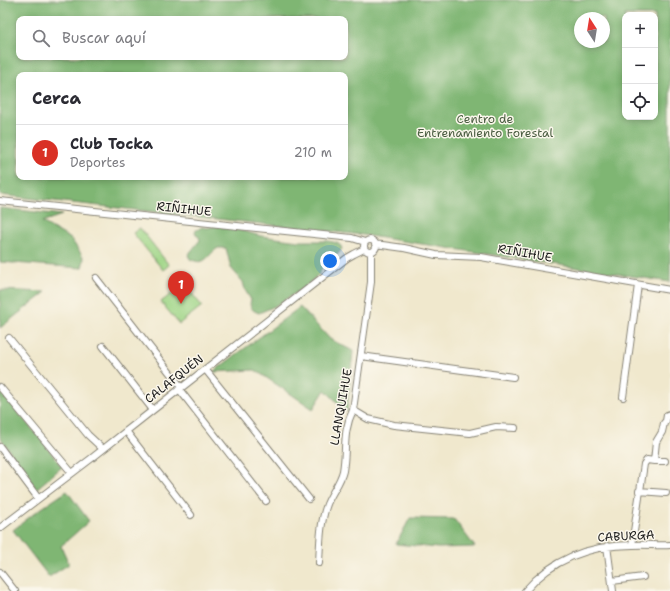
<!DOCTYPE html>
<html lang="es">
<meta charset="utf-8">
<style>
:root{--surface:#fff;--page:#f2f2f3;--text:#2b2b33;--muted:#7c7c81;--line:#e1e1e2;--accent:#d93025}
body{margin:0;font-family:"Shantell Sans",sans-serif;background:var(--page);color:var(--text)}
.controls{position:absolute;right:12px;top:12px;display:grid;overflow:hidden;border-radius:8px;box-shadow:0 2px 6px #0003}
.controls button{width:36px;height:36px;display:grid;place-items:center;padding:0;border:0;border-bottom:1px solid var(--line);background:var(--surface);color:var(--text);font:20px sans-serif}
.compass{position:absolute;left:574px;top:12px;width:36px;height:36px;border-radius:50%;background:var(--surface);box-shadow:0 2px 6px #0003;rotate:348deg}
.you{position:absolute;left:330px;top:261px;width:14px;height:14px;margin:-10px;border:3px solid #fff;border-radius:50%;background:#1a73e8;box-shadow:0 0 0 6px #1a73e833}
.badge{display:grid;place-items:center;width:26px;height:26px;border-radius:50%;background:var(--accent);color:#fff;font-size:13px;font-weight:700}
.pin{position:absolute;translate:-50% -33px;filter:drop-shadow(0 1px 2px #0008)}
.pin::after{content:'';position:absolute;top:21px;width:14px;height:12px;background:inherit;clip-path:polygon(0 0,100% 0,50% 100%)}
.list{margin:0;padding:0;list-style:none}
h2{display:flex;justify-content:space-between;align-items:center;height:52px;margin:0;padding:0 16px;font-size:17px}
h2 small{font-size:13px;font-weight:400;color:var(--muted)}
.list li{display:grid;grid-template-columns:26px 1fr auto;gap:12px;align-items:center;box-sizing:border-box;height:56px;padding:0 16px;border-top:1px solid var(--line)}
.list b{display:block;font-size:15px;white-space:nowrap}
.list p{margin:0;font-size:13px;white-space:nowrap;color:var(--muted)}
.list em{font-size:13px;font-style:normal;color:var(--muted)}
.icon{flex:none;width:22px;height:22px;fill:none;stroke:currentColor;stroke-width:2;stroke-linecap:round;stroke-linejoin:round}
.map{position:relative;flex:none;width:670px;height:591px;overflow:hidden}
.search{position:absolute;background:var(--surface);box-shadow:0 2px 6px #0003;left:16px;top:16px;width:332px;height:44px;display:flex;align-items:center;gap:10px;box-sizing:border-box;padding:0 14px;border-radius:8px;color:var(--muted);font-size:15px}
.panel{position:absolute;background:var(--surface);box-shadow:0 2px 6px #0003;left:16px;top:72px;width:332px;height:108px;border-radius:8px}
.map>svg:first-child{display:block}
.green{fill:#9fd586;stroke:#5e7851}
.forest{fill:#7fb673;stroke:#4e6948;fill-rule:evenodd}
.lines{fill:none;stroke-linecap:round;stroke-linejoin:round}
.minor-casing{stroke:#868274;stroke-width:8}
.minor{stroke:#fff;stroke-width:6}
.labels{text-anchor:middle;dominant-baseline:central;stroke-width:3;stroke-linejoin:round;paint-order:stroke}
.park-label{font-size:12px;fill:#4a5d41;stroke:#fbf7ec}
.street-label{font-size:12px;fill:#1c1c1c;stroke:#fbf7ec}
</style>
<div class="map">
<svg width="670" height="591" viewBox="0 0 670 591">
<rect width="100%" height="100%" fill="#fbf7ec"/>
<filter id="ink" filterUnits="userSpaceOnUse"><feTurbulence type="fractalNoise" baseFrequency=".025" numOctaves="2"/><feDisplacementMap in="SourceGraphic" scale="8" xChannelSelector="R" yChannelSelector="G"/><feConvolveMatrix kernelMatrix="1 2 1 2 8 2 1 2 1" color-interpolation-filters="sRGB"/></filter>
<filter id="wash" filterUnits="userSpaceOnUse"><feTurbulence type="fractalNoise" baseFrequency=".012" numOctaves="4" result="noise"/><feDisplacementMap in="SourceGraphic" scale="16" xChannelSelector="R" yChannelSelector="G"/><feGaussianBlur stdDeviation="0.9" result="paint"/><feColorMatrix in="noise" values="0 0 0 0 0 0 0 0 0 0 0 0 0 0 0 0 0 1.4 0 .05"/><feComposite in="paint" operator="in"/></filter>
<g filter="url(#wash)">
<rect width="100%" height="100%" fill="#f0e8cd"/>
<path class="green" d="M 140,228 L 169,265 L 163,270 L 133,233 Z
M 184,284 L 202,306 L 179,324 L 161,302 Z"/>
<path class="forest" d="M 0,0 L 670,0 L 670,282 L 363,235 L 0,195 ZM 625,15 L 655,15 L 655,117 L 625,117 ZM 580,18 L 604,18 L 604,42 L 580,42 ZM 19,19 L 345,19 L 345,57 L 19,57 ZM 19,75 L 345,75 L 345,177 L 19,177 Z
M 0,208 L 62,215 L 42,222 L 71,239 L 84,258 L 82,268 L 0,262 Z
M 215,226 L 235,229 L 261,236 L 299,241 L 329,241 L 337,243 L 341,246 L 342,249 L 337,255 L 326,261 L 319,274 L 305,287 L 275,306 L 259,313 C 253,311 248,307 251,300 L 245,290 L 243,282 L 231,268 L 226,248 L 218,248 C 207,255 206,267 190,259 L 188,255 L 200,240 L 199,237 L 196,235 L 195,231 L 202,227 L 207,228 Z
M 0,290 L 46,292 L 0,328 Z
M 300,307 L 330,339 L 353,351 L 347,412 L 325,390 L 313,409 L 255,370 L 213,372 Z
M 0,391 L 44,443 L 62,467 L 36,489 L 0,437 Z
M 67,491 L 89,521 L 61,546 L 69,564 L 49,577 L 13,530 L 36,512 Z
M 410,518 L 454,519 L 475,547 L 438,548 L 396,544 Z"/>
</g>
<g filter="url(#ink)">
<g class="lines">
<g class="minor-casing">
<path id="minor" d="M 0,201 L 352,238 L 365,242
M364 246a6 6 0 1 1 12 0a6 6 0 1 1-12 0Z
M 375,244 L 404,248 L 436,255 L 481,257 L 670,290
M 96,278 L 181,387
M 9,338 L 88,435 L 103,449
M 103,346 L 153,410
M 361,356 L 513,377
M 205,369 L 309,499
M 0,387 L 72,473
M 179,389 L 266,501
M 623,397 L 638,285
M 353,410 L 368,419 L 394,425 L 470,433 L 496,427 L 515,428
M 126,431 L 191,515
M 0,447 L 38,498
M 654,461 L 665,461
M 639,491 L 666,493
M 0,528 L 92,458 L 153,410 L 347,258 L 354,254 L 364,249
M 632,545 L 644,464 L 647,460 L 654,461 L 656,442 L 662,432 L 664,423 L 666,421 L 667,415 L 670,414
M 607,546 L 613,591
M 319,563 C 320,544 320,525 326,507 C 330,494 340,484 343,471 C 347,448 342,433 353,410 L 371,282 L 371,252
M 0,572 L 15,591
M 612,581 L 643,577
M 525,591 C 553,558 591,545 633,545 C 645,544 658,546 670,545"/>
</g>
<use href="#minor" class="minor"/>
</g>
</g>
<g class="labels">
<g class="park-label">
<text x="485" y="119">Centro de<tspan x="485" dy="14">Entrenamiento Forestal</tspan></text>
</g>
<g class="street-label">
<text transform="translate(184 209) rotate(6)">RIÑIHUE</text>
<text transform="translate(525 253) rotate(10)">RIÑIHUE</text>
<text transform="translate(174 379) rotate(-38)">CALAFQUÉN</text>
<text transform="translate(341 407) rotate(-80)">LLANQUIHUE</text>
<text transform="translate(626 536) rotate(-3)">CABURGA</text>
</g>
</g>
</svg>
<div class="controls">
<button>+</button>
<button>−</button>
<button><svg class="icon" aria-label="locate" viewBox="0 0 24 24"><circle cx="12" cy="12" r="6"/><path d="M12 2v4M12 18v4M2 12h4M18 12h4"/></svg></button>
</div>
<svg class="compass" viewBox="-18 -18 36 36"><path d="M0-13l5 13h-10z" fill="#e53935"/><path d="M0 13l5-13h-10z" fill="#7c7c81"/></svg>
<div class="you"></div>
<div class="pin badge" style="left:181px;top:304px">1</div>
<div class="search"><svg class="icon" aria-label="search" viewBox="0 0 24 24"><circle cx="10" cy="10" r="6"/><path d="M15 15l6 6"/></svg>Buscar aquí</div>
<section class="panel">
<h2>Cerca<small></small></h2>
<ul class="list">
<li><span class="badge">1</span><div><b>Club Tocka</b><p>Deportes</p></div><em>210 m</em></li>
</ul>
</section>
</div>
